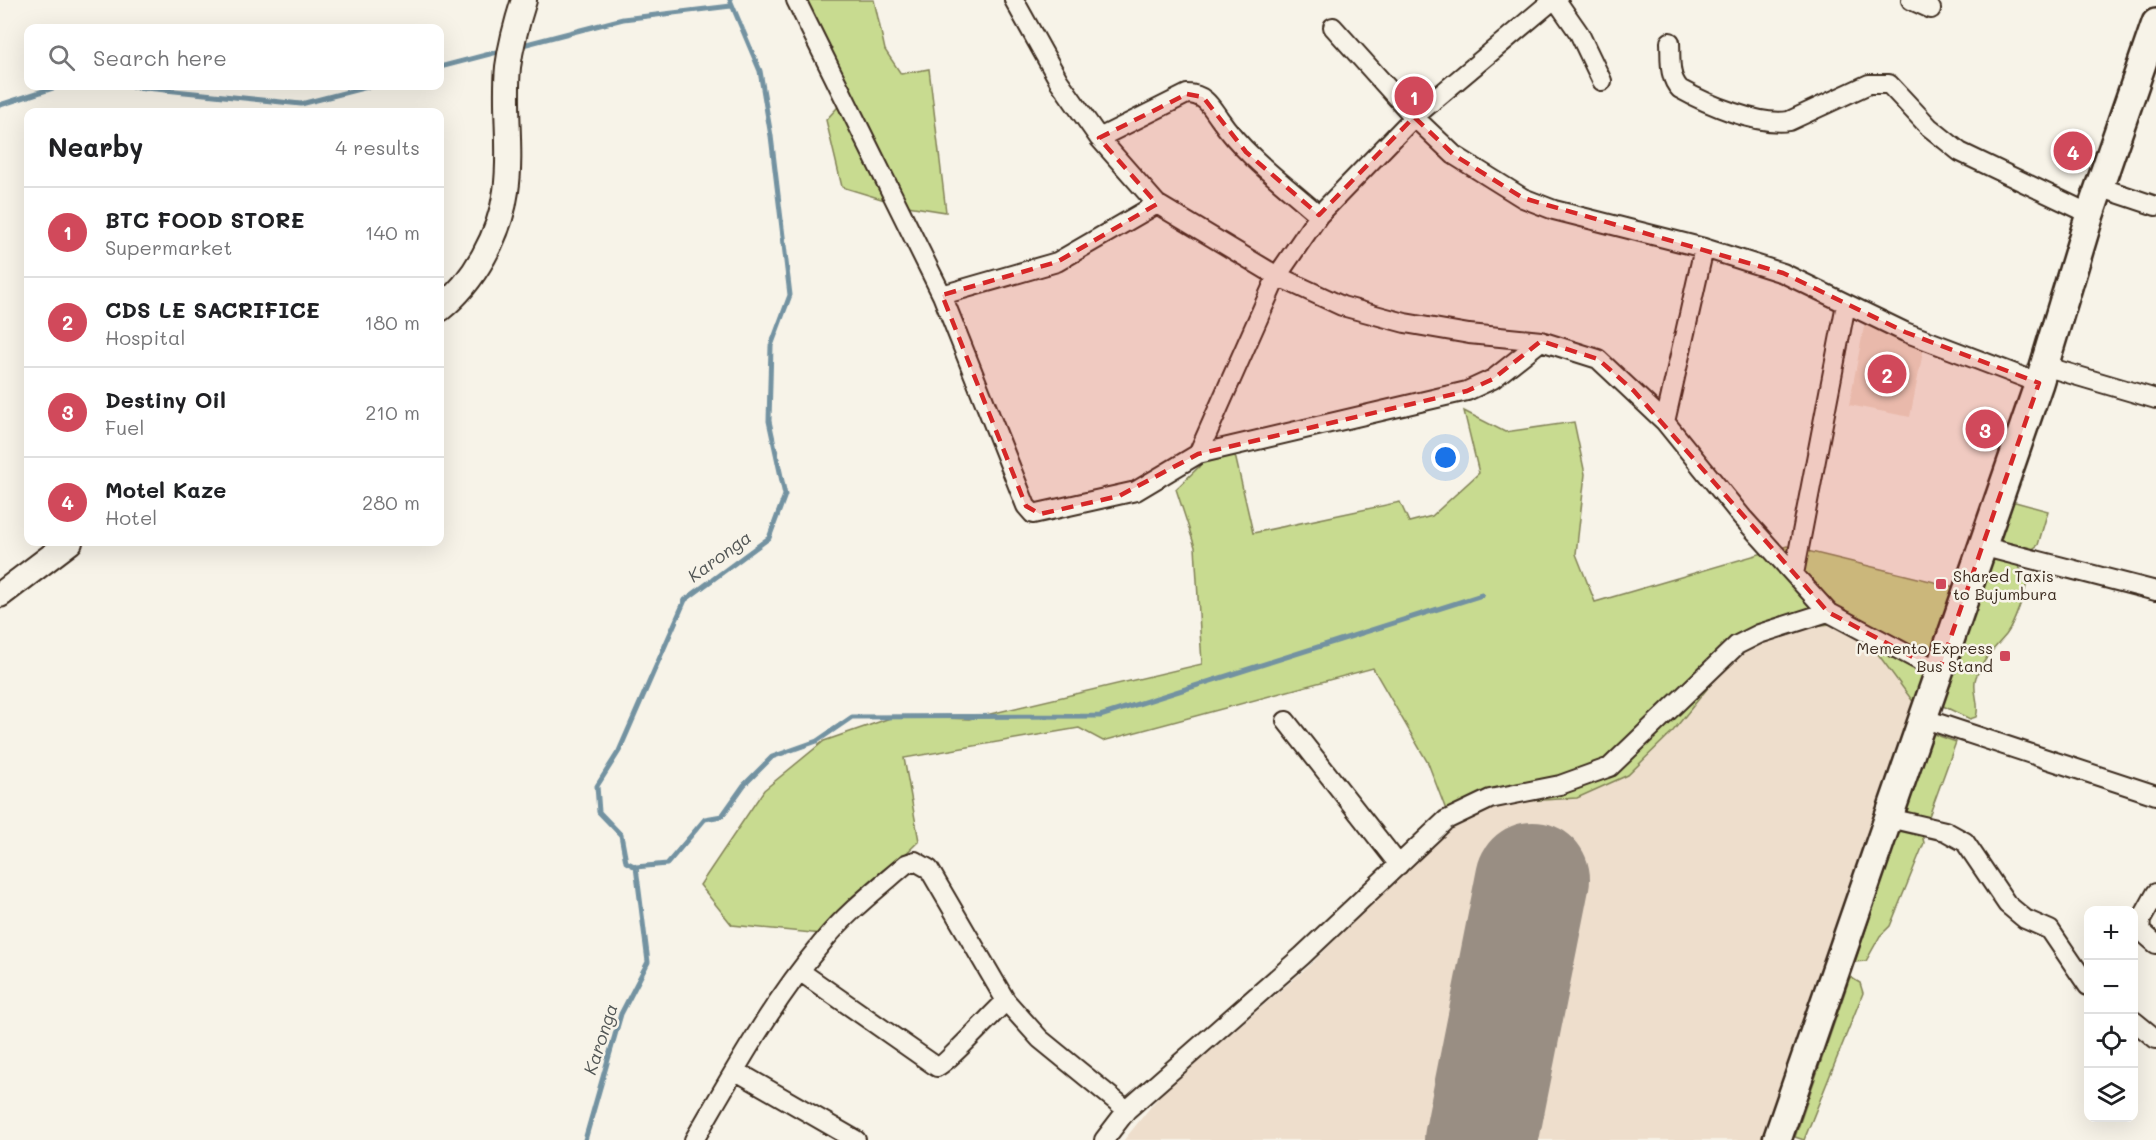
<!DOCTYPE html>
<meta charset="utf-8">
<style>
:root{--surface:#fff;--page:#f6f6f6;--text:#202124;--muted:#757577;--line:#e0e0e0;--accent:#d1495b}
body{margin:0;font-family:Mali,sans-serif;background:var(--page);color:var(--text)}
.controls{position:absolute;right:18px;bottom:18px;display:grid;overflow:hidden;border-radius:12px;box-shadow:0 6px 24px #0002}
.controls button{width:54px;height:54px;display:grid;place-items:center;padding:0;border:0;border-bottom:2px solid var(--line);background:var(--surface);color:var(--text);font:30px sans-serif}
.you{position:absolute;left:1446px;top:458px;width:21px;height:21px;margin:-15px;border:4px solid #fff;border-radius:50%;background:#1a73e8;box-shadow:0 0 0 9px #1a73e833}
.badge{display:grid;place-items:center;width:39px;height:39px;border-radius:50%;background:var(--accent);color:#fff;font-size:20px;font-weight:700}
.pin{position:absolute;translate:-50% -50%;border:3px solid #fff;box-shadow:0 2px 6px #0006}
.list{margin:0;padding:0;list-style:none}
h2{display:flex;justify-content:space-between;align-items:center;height:78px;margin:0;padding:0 24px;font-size:26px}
h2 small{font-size:20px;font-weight:400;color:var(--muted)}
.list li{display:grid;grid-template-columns:39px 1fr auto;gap:18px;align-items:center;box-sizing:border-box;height:90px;padding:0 24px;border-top:2px solid var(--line)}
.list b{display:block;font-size:22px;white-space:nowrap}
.list p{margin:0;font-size:20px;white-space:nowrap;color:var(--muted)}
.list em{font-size:20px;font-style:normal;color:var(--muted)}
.icon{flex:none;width:33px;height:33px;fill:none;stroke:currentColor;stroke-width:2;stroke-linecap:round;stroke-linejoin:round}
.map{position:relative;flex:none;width:2156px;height:1140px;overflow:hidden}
.search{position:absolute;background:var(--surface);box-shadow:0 6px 24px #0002;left:24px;top:24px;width:420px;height:66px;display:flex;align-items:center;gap:15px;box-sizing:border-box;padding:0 21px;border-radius:12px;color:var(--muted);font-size:22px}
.panel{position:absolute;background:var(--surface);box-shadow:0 6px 24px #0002;left:24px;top:108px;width:420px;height:438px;border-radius:12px}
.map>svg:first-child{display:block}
.built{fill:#eedecc}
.green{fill:#c8db90;stroke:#828257;stroke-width:1.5}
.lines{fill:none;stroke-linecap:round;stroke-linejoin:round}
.stream{stroke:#7392a1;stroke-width:5}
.runway{stroke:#998e83;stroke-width:114}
.street-casing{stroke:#3b2a1e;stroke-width:22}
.secondary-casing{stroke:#3b2a1e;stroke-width:28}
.primary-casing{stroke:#3b2a1e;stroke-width:32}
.street{stroke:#f7f3e8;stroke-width:18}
.secondary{stroke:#f7f3e8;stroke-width:24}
.primary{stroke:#f7f3e8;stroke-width:27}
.marked{fill:#d62828;fill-opacity:0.2;stroke:#d62828;stroke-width:4.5;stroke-dasharray:12 8;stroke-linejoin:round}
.poi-dot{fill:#d1495b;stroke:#f7f3e8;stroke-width:2}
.labels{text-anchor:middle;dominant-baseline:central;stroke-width:5;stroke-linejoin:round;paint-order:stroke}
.poi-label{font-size:16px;fill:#3b2a1e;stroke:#f7f3e8;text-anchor:start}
.water-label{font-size:18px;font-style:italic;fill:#525655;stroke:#f7f3e8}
</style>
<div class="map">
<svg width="2156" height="1140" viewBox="0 0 2156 1140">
<rect width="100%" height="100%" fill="#f7f3e8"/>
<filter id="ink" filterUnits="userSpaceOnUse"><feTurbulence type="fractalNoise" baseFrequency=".0167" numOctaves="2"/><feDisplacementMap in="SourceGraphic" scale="12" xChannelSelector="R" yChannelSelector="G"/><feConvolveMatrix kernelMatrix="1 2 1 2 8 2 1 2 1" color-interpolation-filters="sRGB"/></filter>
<g filter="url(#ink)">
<path class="built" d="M 1866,316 L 1925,342 L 1910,417 L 1849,405 Z
M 1841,623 L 1855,637 L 1877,652 L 1917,707 L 1762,1140 L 1124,1140 L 1161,1094 L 1309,966 L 1447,828 L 1474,811 L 1628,775 L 1673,731 L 1740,648 L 1783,629 Z"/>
<path class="green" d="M 792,0 L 874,0 L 885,50 L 901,74 L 929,69 L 946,212 L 901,205 L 842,187 L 826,120 L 848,96 Z
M 1464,411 L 1505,432 L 1574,422 L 1585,474 L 1576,554 L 1595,602 L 1787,546 L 1959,588 L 1917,707 L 1858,627 L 1841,623 L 1783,629 L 1740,648 L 1673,731 L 1628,775 L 1577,798 L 1509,802 L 1446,810 L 1428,763 L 1373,668 L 1103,741 L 1079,728 L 904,758 L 919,841 L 822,934 L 732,925 L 700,885 L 764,790 L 824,741 L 896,716 L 969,719 L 1202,664 L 1195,547 L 1176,489 L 1204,462 L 1235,455 L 1253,533 L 1400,502 L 1409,522 L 1432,516 L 1479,473 Z
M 2008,500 L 2048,511 L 2038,545 L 2031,550 C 2019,552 2002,546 1997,535 Z
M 1990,555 L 2018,566 L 2028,579 C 2025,592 2014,625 2006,635 C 1994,649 1983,659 1976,677 C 1971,690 1981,704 1976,717 L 1970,719 L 1941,705 Z
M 1931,733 L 1956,742 L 1928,819 L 1905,813 Z
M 1900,827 L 1922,834 L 1924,843 L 1890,926 L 1880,936 L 1866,961 L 1855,962 Z
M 1850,977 L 1860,983 L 1863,993 L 1804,1140 L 1795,1137 Z"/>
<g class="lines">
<path class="stream" d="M 519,46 L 623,19 L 731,6
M 440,67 L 505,50
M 126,86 L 301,104 L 371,86
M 0,105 L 59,86
M 636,867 L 667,864 L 705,819 L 722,816 L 744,785 L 772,757 L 817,741 L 852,717 L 1100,716 L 1482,595
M 585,1140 L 621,1014 L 648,962 L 636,867 L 626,862 L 621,835 L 599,812 L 597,786 L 619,751 L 685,600 L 769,538 L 785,495 L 769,421 L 771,346 L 790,295 L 771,136 L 760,71 L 730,0"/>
<path class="runway" d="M 1481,1140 L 1533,879"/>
<g class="street-casing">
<path id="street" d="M 796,0 L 942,295 L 1026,506 L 1033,514 L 1136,491 L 1198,454 L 1467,391 L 1493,379 L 1541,341
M 1014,0 L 1059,81 L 1099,138 L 1157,204 L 1277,276 L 1342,306 L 1405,323 L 1469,334 L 1541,341 L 1598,359 L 1665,422 L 1742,517 L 1828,612
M 1556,0 L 1579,33 L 1602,81
M 1911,0 L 1931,9
M 1333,27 L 1414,117 L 1454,155 L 1523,198 L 1554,210 L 1704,248 L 1783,273 L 1905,332 L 2039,383
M 1670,42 C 1671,58 1668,77 1680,89 C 1707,104 1758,126 1789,121 L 1869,84 L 1889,84 L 1929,127 L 1960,152 L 2090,214
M 1099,138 L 1187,94 C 1204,94 1210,105 1219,118 C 1245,156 1284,184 1319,215
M 2099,187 L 2156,206
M 942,295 L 1057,262 L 1157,204
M 2044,366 L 2156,399
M 1665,422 L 1704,248
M 1198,454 L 1277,276 L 1319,215 L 1414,117 L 1553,0
M 1981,546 L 2156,591
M 1794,574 L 1846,304
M 1922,718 L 2156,795
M 1286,721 L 1399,865
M 1889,818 L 1945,831 L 1965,842 L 2007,904 L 2025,919 L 2050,930 L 2088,986
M 2156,893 L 2141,920 L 2140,930 L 2156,944
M 801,972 L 937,1067 C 944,1066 995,1011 1006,1001
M 2134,1021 L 2156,1039
M 736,1071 L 856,1140
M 694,1140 C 733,1073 772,1002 822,943 C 846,913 877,889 906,864 L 915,861 L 929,869 L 1006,1001 L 1040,1039 L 1127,1110
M 1104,1140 L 1127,1110 L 1302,956 L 1446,820 L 1490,799 L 1560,785 L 1610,767 L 1737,645 L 1759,634 L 1828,612 L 1939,671"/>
</g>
<g class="secondary-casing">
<path id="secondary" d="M 440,309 C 474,282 500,235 506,191 C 512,151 504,108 508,67 C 511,44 517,22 524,0
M 0,595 L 70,542"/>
</g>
<g class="primary-casing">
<path id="primary" d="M 1777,1140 L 2039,383 L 2090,214 L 2156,23"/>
</g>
<use href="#street" class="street"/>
<use href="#secondary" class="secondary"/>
<use href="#primary" class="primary"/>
</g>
</g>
<path class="marked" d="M 1187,94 L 1203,97 L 1246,152 L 1319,215 L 1414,117 L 1454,155 L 1523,198 L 1783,273 L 1905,332 L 2039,383 L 1939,671 L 1828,612 L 1634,391 L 1598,359 L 1541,341 L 1493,379 L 1467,391 L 1198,454 L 1119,496 L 1040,514 L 1026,506 L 942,295 L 1057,262 L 1157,204 L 1099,138 Z"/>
<g class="poi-dot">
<rect x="1935" y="578" width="12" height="12" rx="3"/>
<rect x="1999" y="650" width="12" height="12" rx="3"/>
</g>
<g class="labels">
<g class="poi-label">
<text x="1953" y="575">Shared Taxis<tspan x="1953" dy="18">to Bujumbura</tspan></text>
<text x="1993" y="647" text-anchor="end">Memento Express<tspan x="1993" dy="18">Bus Stand</tspan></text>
</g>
<g class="water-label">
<text transform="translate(719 556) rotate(-36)">Karonga</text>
<text transform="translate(600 1039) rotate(-72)">Karonga</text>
</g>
</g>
</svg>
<div class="controls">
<button>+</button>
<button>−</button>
<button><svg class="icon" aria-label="locate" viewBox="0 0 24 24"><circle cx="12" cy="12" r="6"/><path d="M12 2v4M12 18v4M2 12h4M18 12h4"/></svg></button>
<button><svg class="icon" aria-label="layers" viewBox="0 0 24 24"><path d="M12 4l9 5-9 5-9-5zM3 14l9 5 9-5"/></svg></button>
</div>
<div class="you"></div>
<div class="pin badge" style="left:1414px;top:96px">1</div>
<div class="pin badge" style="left:1887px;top:374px">2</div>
<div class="pin badge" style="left:1985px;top:429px">3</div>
<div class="pin badge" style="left:2073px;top:151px">4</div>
<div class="search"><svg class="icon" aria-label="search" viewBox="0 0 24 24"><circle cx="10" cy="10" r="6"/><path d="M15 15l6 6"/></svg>Search here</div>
<section class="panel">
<h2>Nearby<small>4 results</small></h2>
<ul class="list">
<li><span class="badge">1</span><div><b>BTC FOOD STORE</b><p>Supermarket</p></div><em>140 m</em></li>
<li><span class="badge">2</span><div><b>CDS LE SACRIFICE</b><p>Hospital</p></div><em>180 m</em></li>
<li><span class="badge">3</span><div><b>Destiny Oil</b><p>Fuel</p></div><em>210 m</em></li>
<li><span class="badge">4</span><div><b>Motel Kaze</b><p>Hotel</p></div><em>280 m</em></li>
</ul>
</section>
</div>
